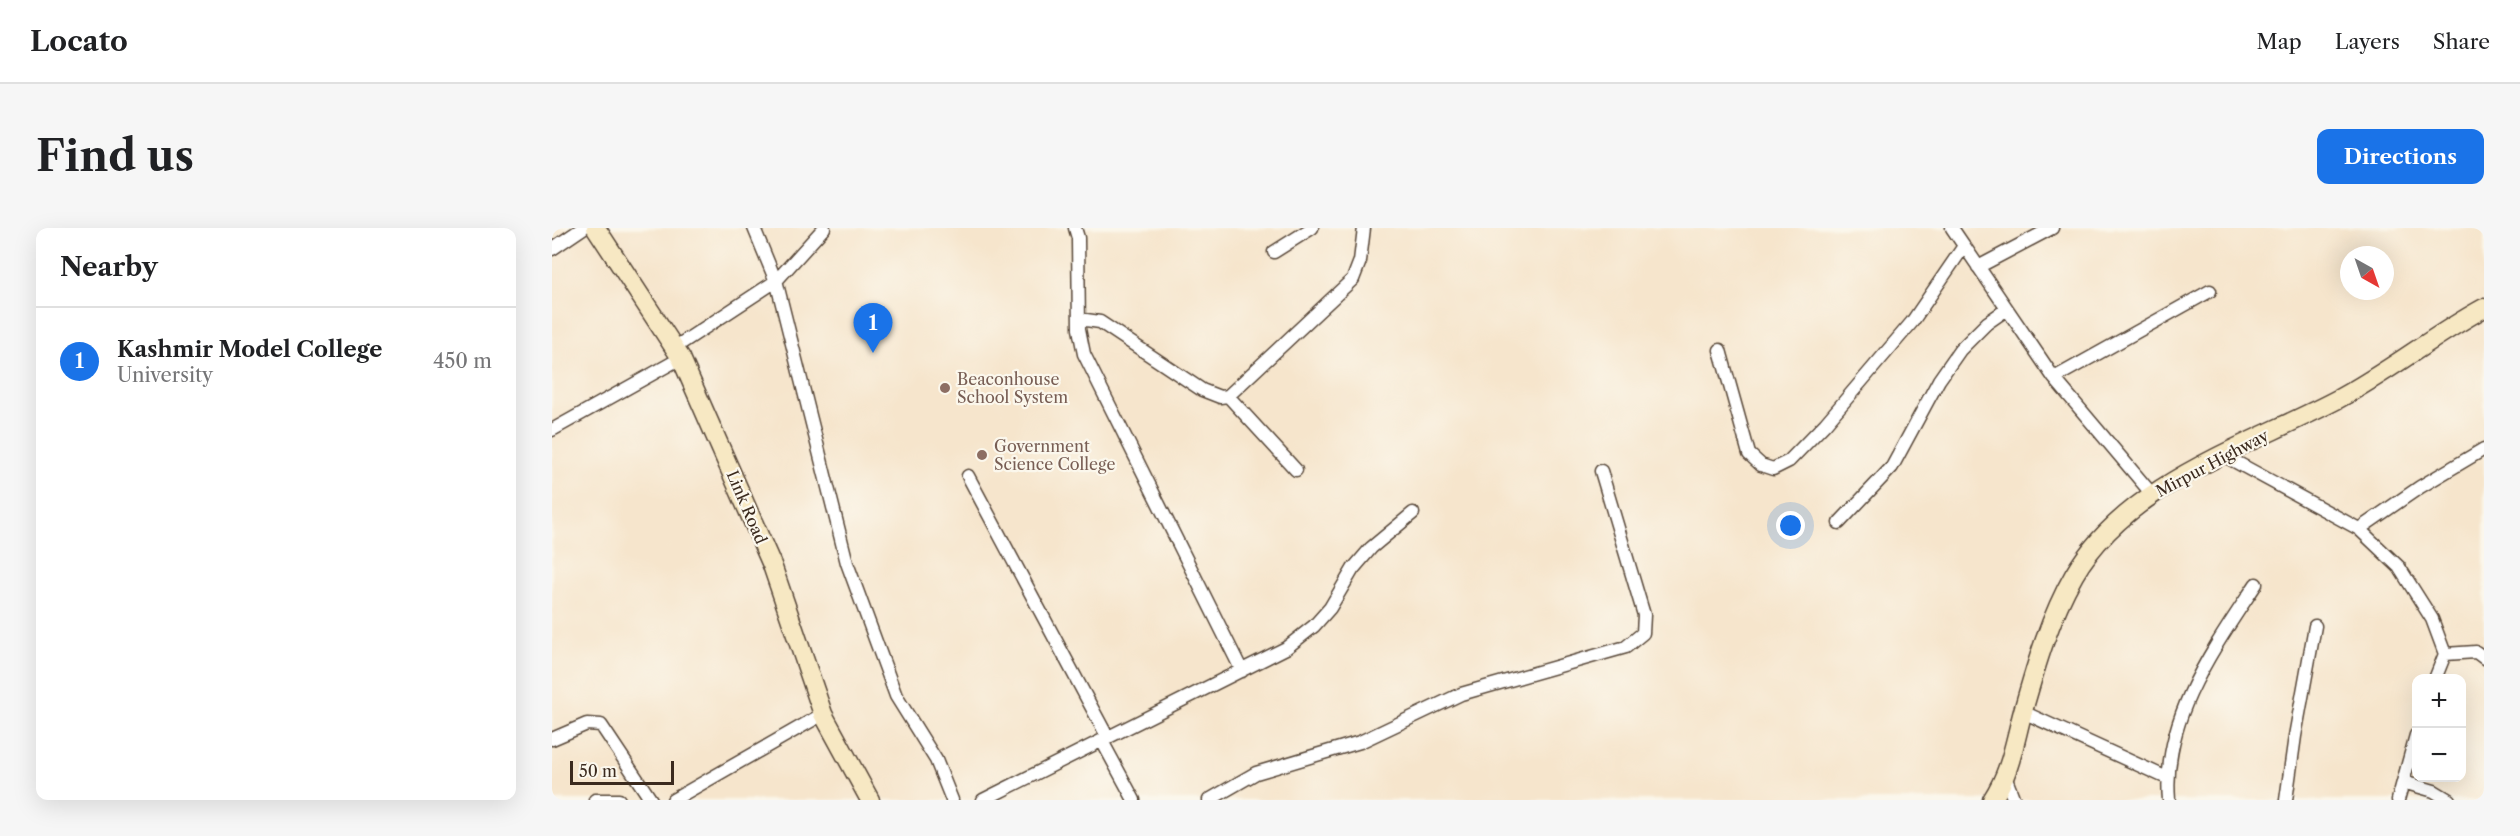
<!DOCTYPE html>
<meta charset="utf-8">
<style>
:root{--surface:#fff;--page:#f6f6f6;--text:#202124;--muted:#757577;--line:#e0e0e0;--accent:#1a73e8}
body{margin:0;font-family:"Libre Caslon Text",serif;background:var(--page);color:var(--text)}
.controls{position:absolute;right:18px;bottom:18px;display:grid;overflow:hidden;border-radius:12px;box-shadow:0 6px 24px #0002}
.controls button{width:54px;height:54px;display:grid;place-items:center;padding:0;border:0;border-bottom:2px solid var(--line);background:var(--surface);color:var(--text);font:30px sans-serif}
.compass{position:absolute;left:1788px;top:18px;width:54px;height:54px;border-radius:50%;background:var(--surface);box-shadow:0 6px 24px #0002;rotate:140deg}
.scale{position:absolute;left:18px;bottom:15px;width:104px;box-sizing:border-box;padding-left:6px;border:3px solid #3b2a1e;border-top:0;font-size:16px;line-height:21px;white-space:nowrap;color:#3b2a1e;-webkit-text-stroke:4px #fbf7ec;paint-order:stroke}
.you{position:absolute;left:1239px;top:298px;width:21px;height:21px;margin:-15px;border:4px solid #fff;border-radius:50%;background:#1a73e8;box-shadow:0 0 0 9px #1a73e833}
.badge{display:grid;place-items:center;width:39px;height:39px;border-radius:50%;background:var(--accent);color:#fff;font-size:20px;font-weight:700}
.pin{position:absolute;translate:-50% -50px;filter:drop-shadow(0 2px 3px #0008)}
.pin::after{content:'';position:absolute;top:32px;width:21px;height:18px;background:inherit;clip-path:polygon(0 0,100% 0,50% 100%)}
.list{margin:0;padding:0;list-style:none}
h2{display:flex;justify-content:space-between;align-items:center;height:78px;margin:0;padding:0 24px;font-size:26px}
h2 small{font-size:20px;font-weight:400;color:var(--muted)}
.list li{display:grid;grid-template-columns:39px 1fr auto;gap:18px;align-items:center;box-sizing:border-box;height:108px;padding:0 24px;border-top:2px solid var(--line)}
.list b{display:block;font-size:22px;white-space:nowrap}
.list p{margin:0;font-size:20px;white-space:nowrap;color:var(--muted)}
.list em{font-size:20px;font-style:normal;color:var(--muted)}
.map{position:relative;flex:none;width:1932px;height:572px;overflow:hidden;border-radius:12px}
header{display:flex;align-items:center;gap:36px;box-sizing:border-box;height:84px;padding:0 30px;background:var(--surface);border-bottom:2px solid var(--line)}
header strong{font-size:28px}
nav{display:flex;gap:33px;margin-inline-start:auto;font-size:21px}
.intro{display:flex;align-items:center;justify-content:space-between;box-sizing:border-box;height:144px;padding:0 36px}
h1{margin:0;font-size:42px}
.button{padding:15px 27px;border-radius:12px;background:var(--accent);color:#fff;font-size:21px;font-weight:700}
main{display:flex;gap:36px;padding:0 36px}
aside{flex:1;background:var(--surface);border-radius:12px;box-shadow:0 6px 24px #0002}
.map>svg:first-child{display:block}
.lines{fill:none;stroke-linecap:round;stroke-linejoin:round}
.street-casing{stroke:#574638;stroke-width:15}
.secondary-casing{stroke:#574638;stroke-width:21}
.street{stroke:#fff;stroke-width:12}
.secondary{stroke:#f7e8c3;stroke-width:18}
.education-dot{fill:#8d6e63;stroke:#fbf7ec;stroke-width:2}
.labels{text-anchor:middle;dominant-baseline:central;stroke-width:4.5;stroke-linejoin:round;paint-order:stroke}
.education-label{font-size:16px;fill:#785e54;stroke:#fbf7ec;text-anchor:start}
.street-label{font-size:16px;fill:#3b2a1e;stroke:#fbf7ec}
</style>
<header>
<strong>Locato</strong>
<nav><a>Map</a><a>Layers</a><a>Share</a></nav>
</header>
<div class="intro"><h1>Find us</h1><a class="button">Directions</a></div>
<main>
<aside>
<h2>Nearby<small></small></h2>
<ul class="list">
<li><span class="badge">1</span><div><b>Kashmir Model College</b><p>University</p></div><em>450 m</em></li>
</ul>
</aside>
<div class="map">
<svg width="1932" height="572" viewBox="0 0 1932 572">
<rect width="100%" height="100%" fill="#fbf7ec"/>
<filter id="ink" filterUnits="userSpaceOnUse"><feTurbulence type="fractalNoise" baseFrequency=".0167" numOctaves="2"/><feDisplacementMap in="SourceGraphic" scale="12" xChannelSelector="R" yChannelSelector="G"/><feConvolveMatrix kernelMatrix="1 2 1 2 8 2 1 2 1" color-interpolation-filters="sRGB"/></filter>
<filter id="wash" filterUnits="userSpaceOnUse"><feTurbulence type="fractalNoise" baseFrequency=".008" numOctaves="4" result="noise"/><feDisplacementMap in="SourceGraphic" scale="24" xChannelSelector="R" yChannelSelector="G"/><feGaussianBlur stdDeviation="1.35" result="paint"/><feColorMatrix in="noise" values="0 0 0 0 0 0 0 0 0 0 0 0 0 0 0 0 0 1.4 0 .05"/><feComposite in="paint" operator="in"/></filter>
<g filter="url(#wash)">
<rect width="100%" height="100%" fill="#f6e5cc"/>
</g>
<g filter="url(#ink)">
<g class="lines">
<g class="street-casing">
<path id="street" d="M 202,0 L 225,56 L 295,335 L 344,468 L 384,532 L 400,572
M 523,0 L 526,10 L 527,101 L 532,126 L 690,443
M 1400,0 L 1502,150 L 1599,265
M 0,21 L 31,0
M 722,24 L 760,0
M 1426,39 L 1500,0
M 527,91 L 548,94 L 650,162 L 668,169 L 676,168 L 801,51 L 808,33 L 812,0
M 122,120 L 224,53 L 272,0
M 1168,122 L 1197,226 L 1209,237 L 1221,241 L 1237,233 L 1273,196 L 1360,94 L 1412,18
M 1502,150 L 1658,63
M 676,168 L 744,242
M 0,202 L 129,130
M 1671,227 L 1807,301 L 1847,339 L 1880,391 L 1893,426 L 1883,451
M 416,248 L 556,510
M 1287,295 L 1340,239 L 1387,152 L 1408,122 L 1435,95 L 1455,81
M 1807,301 L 1868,259 L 1932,221
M 1893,426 L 1924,424 L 1932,430
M 1471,484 L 1615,550
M 0,511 L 35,496 L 49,497 L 99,572
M 550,513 L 582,572
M 1454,551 L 1462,572
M 1851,554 L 1882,563 L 1897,572
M 43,572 L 67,572
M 121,572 L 271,486
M 431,572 L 734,420 L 762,398 L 778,380 L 801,341 L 819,320 L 861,285
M 657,572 L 704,545 L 808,514 L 909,466 L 1074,419 L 1091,405 L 1092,387 L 1049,243
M 1617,572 C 1610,491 1661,421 1704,356
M 1734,572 L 1743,508 L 1763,398
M 1846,572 L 1864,507"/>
</g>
<g class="secondary-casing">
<path id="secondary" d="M 44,0 L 129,130 L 220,337 L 271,486 L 318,572
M 1440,572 C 1459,543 1462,516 1471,483 C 1484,437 1498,389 1522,347 C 1575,255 1697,218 1786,171 C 1837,144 1882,107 1932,80"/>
</g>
<use href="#street" class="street"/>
<use href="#secondary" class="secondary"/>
</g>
</g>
<g class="education-dot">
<circle cx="393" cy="160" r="6"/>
<circle cx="430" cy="227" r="6"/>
</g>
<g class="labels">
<g class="education-label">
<text x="405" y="151">Beaconhouse<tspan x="405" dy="18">School System</tspan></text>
<text x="442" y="218">Government<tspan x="442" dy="18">Science College</tspan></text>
</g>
<g class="street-label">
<text transform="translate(1660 235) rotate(-28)">Mirpur Highway</text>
<text transform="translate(195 279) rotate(67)">Link Road</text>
</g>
</g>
</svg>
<div class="controls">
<button>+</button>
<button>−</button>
</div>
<svg class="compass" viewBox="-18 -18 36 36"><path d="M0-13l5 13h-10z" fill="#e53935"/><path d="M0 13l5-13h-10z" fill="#757577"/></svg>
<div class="scale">50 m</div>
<div class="you"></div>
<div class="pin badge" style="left:321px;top:125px">1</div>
</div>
</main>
